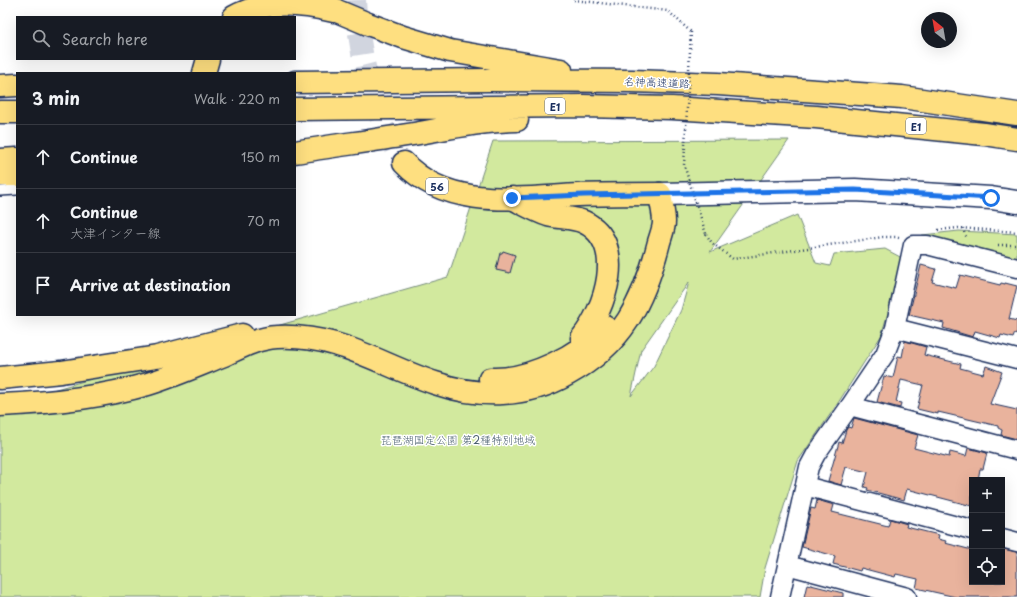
<!DOCTYPE html>
<meta charset="utf-8">
<style>
:root{--surface:#171b24;--page:#242831;--text:#f1f3f6;--muted:#9ea1a6;--line:#363941}
body{margin:0;font-family:"Playpen Sans","Klee One",sans-serif;background:var(--page);color:var(--text)}
.controls{position:absolute;right:12px;bottom:12px;display:grid;overflow:hidden;border-radius:0px;box-shadow:0 4px 16px #0002}
.controls button{width:36px;height:36px;display:grid;place-items:center;padding:0;border:0;border-bottom:1px solid var(--line);background:var(--surface);color:var(--text);font:20px sans-serif}
.compass{position:absolute;left:921px;top:12px;width:36px;height:36px;border-radius:50%;background:var(--surface);box-shadow:0 4px 16px #0002;rotate:329deg}
.stop{position:absolute;width:12px;height:12px;margin:-9px;border:3px solid #1a73e8;border-radius:50%;background:#fff}
.stop.end{background:#1a73e8;border-color:#fff;box-shadow:0 1px 4px #0008}
.list{margin:0;padding:0;list-style:none}
h2{display:flex;justify-content:space-between;align-items:center;height:52px;margin:0;padding:0 16px;font-size:17px}
h2 small{font-size:13px;font-weight:400;color:var(--muted)}
.list li{display:grid;grid-template-columns:26px 1fr auto;gap:12px;align-items:center;box-sizing:border-box;height:64px;padding:0 16px;border-top:1px solid var(--line)}
.list b{display:block;font-size:15px;white-space:nowrap}
.list p{margin:0;font-size:13px;white-space:nowrap;color:var(--muted)}
.list em{font-size:13px;font-style:normal;color:var(--muted)}
.icon{flex:none;width:22px;height:22px;fill:none;stroke:currentColor;stroke-width:2;stroke-linecap:round;stroke-linejoin:round}
.map{position:relative;flex:none;width:1017px;height:597px;overflow:hidden}
.search{position:absolute;background:var(--surface);box-shadow:0 4px 16px #0002;left:16px;top:16px;width:280px;height:44px;display:flex;align-items:center;gap:10px;box-sizing:border-box;padding:0 14px;border-radius:0px;color:var(--muted);font-size:15px}
.panel{position:absolute;background:var(--surface);box-shadow:0 4px 16px #0002;left:16px;top:72px;width:280px;height:244px;border-radius:0px}
.map>svg:first-child{display:block}
.green{fill:#d2e99e;stroke:#768c7e;fill-rule:evenodd}
.building{fill:#e9b39d;stroke:#1b2f5e}
.lines{fill:none;stroke-linecap:round;stroke-linejoin:round}
.primary-tunnel{stroke:#d1d5df;stroke-width:22;stroke-dasharray:22 11;stroke-linecap:butt}
.lane-casing{stroke:#1b2f5e;stroke-width:12}
.street-casing{stroke:#1b2f5e;stroke-width:21}
.secondary-casing{stroke:#1b2f5e;stroke-width:25}
.primary-casing{stroke:#1b2f5e;stroke-width:25}
.highway-casing{stroke:#1b2f5e;stroke-width:25}
.path{stroke:#1b2f5e;stroke-width:2.5;stroke-dasharray:1 3;stroke-linecap:butt}
.lane{stroke:#fff;stroke-width:9}
.street{stroke:#fff;stroke-width:18}
.secondary{stroke:#fff;stroke-width:22}
.primary{stroke:#fedf80;stroke-width:22}
.highway{stroke:#fedf80;stroke-width:22}
.path-bridge{stroke:#1b2f5e;stroke-width:2.5;stroke-dasharray:1 3;stroke-linecap:butt}
.route{stroke:#1a73e8;stroke-width:5}
.labels{text-anchor:middle;dominant-baseline:central;stroke-width:3;stroke-linejoin:round;paint-order:stroke}
.shield{fill:#fff;stroke:#5f6d8e;stroke-width:1}
.shield-label{font-size:10px;font-weight:bold;fill:#1b2f5e}
.street-label{font-size:11px;fill:#1b2f5e;stroke:#fff}
.park-label{font-size:11px;fill:#495e6e;stroke:#fff}
</style>
<div class="map">
<svg width="1017" height="597" viewBox="0 0 1017 597">
<rect width="100%" height="100%" fill="#fff"/>
<filter id="ink" filterUnits="userSpaceOnUse"><feTurbulence type="fractalNoise" baseFrequency=".025" numOctaves="2"/><feDisplacementMap in="SourceGraphic" scale="8" xChannelSelector="R" yChannelSelector="G"/><feConvolveMatrix kernelMatrix="1 2 1 2 8 2 1 2 1" color-interpolation-filters="sRGB"/></filter>
<g filter="url(#ink)">
<path class="green" d="M 789,140 L 710,252 L 797,215 L 816,263 L 830,266 L 834,254 L 885,249 L 904,259 L 881,336 L 836,406 L 798,461 L 765,568 L 760,597 L 0,597 L 0,405 L 448,277 L 493,141 ZM 689,282 L 681,310 L 654,366 L 631,396 L 641,350 Z
M 959,231 L 1017,234 L 1017,263 L 921,238 L 922,235 Z"/>
<path class="building" d="M 503,251 L 515,255 L 510,273 L 496,270 L 500,253 L 502,253 Z
M 921,265 L 936,269 L 932,282 L 956,288 L 960,275 L 1000,285 L 1001,283 L 1005,284 L 1005,283 L 1017,286 L 1009,319 L 1017,321 L 1017,334 L 1015,333 L 1013,338 L 1001,335 L 1000,338 L 975,331 L 973,337 L 943,328 L 944,323 L 909,315 Z
M 905,341 L 926,347 L 924,355 L 961,364 L 960,368 L 983,374 L 986,366 L 1002,372 L 990,404 L 1017,410 L 1017,439 L 1001,435 L 1002,430 L 998,428 L 998,426 L 938,412 L 938,414 L 917,409 L 923,385 L 901,380 L 896,402 L 901,403 L 900,408 L 877,402 L 884,376 L 893,378 L 898,356 L 902,357 Z
M 854,418 L 918,435 L 914,448 L 949,457 L 950,452 L 966,456 L 968,448 L 987,453 L 983,469 L 980,469 L 978,480 L 972,480 L 972,506 L 907,489 L 904,500 L 867,490 L 868,488 L 864,487 L 868,472 L 846,467 L 841,485 L 828,481 L 839,442 L 842,443 L 846,430 L 848,427 L 851,428 Z
M 817,500 L 834,505 L 832,512 L 888,526 L 890,519 L 907,524 L 906,527 L 939,535 L 938,539 L 946,541 L 945,543 L 972,550 L 972,582 L 1002,582 L 1002,556 L 1004,549 L 1017,552 L 1017,597 L 956,597 L 916,588 L 918,579 L 896,574 L 895,577 L 861,568 L 860,571 L 833,564 L 835,556 L 802,547 L 811,508 L 815,509 Z
M 807,584 L 843,593 L 843,597 L 804,597 Z"/>
<g class="lines">
<path class="primary-tunnel" d="M 355,0 L 356,15 L 363,59 L 373,98 L 384,128 L 404,163"/>
<g class="lane-casing">
<path id="lane" d="M 0,191 L 17,190"/>
</g>
<g class="street-casing">
<path id="street" d="M 895,328 L 1017,359
M 850,406 L 1017,450
M 805,486 L 972,530
M 1002,538 L 1017,542
M 787,565 L 907,597
M 780,597 L 809,467 L 816,454 L 850,406 L 885,354 L 895,328 L 913,245 L 927,245 L 1017,268"/>
</g>
<g class="secondary-casing">
<path id="secondary" d="M 660,194 L 855,190 L 991,198 L 1017,202"/>
</g>
<g class="primary-casing">
<path id="primary" d="M 404,163 C 448,210 520,198 578,195 C 605,194 632,194 660,194"/>
</g>
<g class="highway-casing">
<path id="highway" d="M 319,0 L 337,11 L 368,24 L 403,37 L 450,51 L 561,70
M 234,17 C 264,0 299,3 334,11
M 204,73 L 208,59
M 295,82 L 490,80 L 632,81 L 718,84 L 902,97 L 1017,114
M 0,86 L 17,85
M 295,109 L 583,106 L 672,108 L 816,117 L 984,134 L 1017,139
M 0,112 L 17,112
M 295,152 C 332,146 370,141 407,135 C 444,129 479,121 517,120
M 0,160 L 17,159
M 0,175 L 17,175
M 512,198 C 524,204 536,211 548,215 C 560,218 573,217 584,222 C 628,243 605,310 582,338
M 0,378 L 61,372 L 157,357 L 242,335
M 490,379 C 529,381 580,355 605,327
M 0,405 C 50,403 100,398 148,384 C 174,376 199,365 224,355 C 241,347 258,338 277,337 C 339,334 380,365 435,383 C 479,398 527,398 568,374 C 592,361 613,343 628,320 C 643,296 652,270 659,242 C 661,235 664,228 664,222 C 664,213 661,203 660,194"/>
</g>
<path class="path" d="M 574,0 L 668,11 L 691,32
M 963,228 L 965,235 L 968,238
M 938,230 L 958,228 L 1017,232
M 706,234 L 712,243 L 733,259 L 883,237 L 896,237 L 899,238
M 998,245 L 1017,245"/>
<use href="#lane" class="lane"/>
<use href="#street" class="street"/>
<use href="#secondary" class="secondary"/>
<use href="#primary" class="primary"/>
<use href="#highway" class="highway"/>
<path class="path-bridge" d="M 691,32 L 684,165 L 706,234"/>
</g>
</g>
<g class="lines" filter="url(#ink)">
<path class="route" d="M 512,198 L 584,195 L 855,190 L 991,198"/>
</g>
<g class="labels">
<g class="shield">
<rect x="545" y="98" width="20" height="16" rx="3"/>
<rect x="906" y="118" width="20" height="16" rx="3"/>
<rect x="426" y="178" width="22" height="16" rx="3"/>
</g>
<g class="shield-label">
<text x="555" y="106">E1</text>
<text x="916" y="126">E1</text>
<text x="437" y="186">56</text>
</g>
<g class="street-label">
<text transform="translate(657 82) rotate(2)">名神高速道路</text>
</g>
<g class="park-label">
<text x="458" y="439">琵琶湖国定公園 第2種特別地域</text>
</g>
</g>
</svg>
<div class="controls">
<button>+</button>
<button>−</button>
<button><svg class="icon" aria-label="locate" viewBox="0 0 24 24"><circle cx="12" cy="12" r="6"/><path d="M12 2v4M12 18v4M2 12h4M18 12h4"/></svg></button>
</div>
<svg class="compass" viewBox="-18 -18 36 36"><path d="M0-13l5 13h-10z" fill="#e53935"/><path d="M0 13l5-13h-10z" fill="#9ea1a6"/></svg>
<div class="stop" style="left:991px;top:198px"></div>
<div class="stop end" style="left:512px;top:198px"></div>
<div class="search"><svg class="icon" aria-label="search" viewBox="0 0 24 24"><circle cx="10" cy="10" r="6"/><path d="M15 15l6 6"/></svg>Search here</div>
<section class="panel">
<h2>3 min<small>Walk · 220 m</small></h2>
<ul class="list">
<li><svg class="icon" aria-label="ahead" viewBox="0 0 24 24"><path d="M12 20V5M6 11l6-6 6 6"/></svg><div><b>Continue</b></div><em>150 m</em></li>
<li><svg class="icon" aria-label="ahead" viewBox="0 0 24 24"><path d="M12 20V5M6 11l6-6 6 6"/></svg><div><b>Continue</b><p>大津インター線</p></div><em>70 m</em></li>
<li><svg class="icon" aria-label="arrive" viewBox="0 0 24 24"><path d="M6 21V4h12l-3 4 3 4H6"/></svg><div><b>Arrive at destination</b></div></li>
</ul>
</section>
</div>
